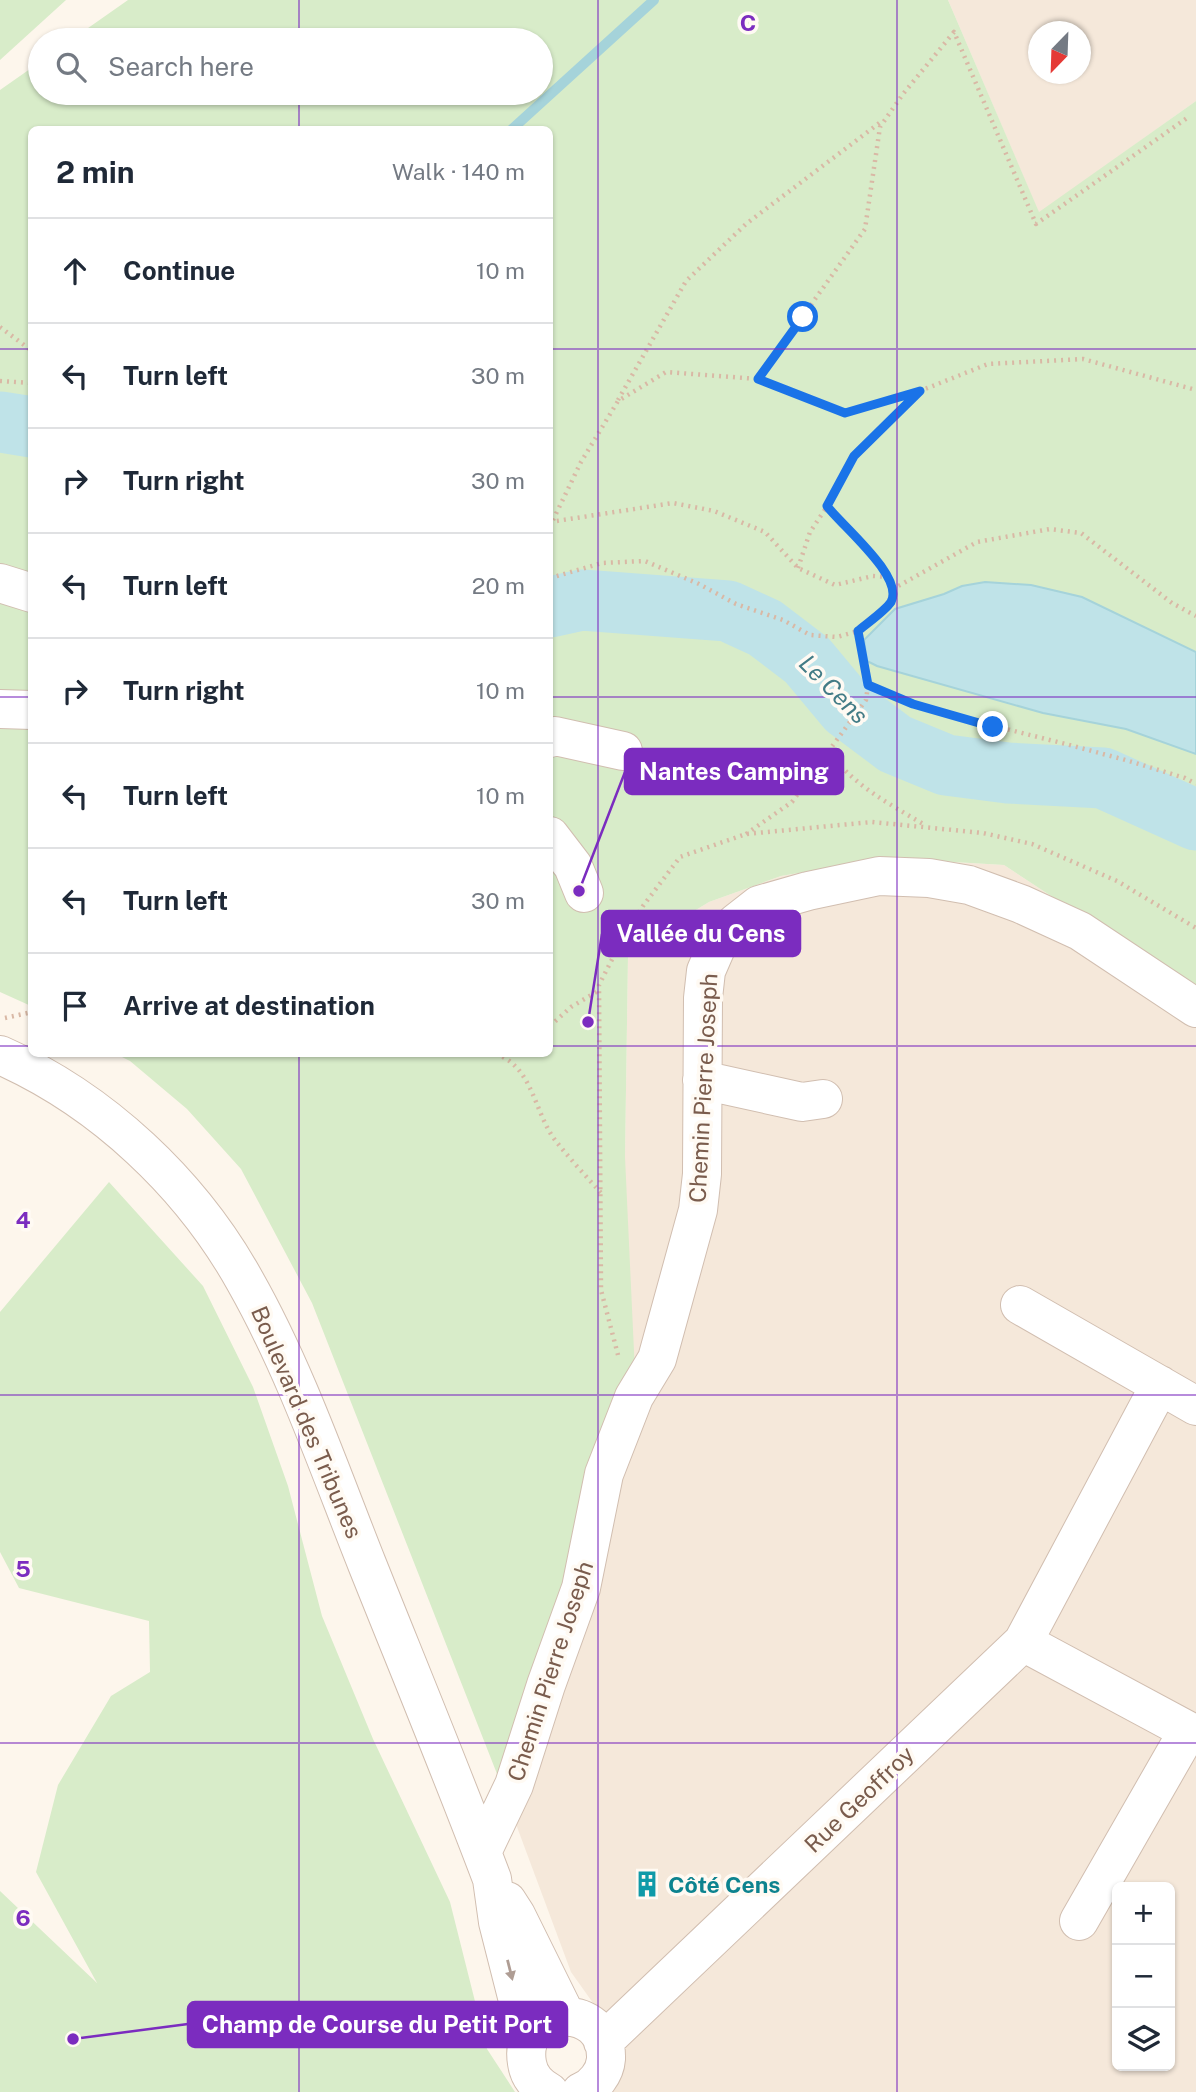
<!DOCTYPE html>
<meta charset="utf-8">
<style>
:root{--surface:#fff;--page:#f2f2f3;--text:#1f2937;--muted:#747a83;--line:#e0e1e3}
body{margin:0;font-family:"Public Sans",sans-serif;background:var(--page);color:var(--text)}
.controls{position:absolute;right:21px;bottom:21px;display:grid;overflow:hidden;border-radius:10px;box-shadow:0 2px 5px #0004}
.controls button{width:63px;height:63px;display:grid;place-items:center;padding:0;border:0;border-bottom:2px solid var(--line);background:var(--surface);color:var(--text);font:35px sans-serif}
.compass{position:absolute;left:1028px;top:21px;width:63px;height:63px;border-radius:50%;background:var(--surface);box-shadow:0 2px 5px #0004;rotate:203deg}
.stop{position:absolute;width:21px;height:21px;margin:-16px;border:5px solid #1a73e8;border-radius:50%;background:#fff}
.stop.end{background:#1a73e8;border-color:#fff;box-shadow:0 2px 7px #0008}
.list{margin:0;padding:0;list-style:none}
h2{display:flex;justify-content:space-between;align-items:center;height:91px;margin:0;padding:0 28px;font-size:30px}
h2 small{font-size:23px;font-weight:400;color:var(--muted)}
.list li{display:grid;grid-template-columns:46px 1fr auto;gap:21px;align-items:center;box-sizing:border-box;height:105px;padding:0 28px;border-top:2px solid var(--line)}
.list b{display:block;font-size:26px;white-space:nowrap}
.list em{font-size:23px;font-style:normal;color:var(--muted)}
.icon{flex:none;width:38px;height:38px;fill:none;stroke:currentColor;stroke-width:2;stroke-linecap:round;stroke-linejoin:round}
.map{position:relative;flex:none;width:1196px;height:2092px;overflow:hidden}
.search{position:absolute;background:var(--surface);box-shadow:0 2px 5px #0004;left:28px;top:28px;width:525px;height:77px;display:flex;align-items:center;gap:18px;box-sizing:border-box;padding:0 24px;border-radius:38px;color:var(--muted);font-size:26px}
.panel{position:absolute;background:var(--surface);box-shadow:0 2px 5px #0004;left:28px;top:126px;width:525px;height:931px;border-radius:10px}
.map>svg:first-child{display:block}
.residential{fill:#f5e8da;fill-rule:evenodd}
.green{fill:#d8ecc9}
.water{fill:#bfe3e8;stroke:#a5d3da;stroke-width:2}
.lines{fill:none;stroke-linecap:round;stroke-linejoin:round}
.stream{stroke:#a5d3da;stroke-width:10}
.river{stroke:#bfe3e8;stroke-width:61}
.minor-casing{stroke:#d1beb0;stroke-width:40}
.path{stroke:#d9b8a5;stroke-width:4.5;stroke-dasharray:2 5;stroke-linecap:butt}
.minor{stroke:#fff;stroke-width:38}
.oneway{fill:#af9d94}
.route{stroke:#1a73e8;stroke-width:9}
.grid{fill:none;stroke:#7b2cbf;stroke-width:2;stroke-opacity:0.55}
.labels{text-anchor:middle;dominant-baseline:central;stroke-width:7;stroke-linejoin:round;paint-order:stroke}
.street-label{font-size:23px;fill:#7a5c4d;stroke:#fffaf3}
.culture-label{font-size:23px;font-weight:bold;fill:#0d838f;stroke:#fffaf3;text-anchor:start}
.water-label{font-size:24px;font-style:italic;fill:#437c86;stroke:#fffaf3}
.grid-label{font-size:23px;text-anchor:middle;font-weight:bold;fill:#7b2cbf;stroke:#fffaf3;stroke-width:7;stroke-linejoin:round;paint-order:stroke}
.leader{fill:none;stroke:#7b2cbf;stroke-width:2.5}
.callout-dot{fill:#7b2cbf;stroke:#fffaf3;stroke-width:2.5}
.callout{fill:#7b2cbf;stroke:#7b2cbf;stroke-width:2.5}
.callout-label{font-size:24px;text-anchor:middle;font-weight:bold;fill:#fff}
</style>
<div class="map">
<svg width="1196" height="2092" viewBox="0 0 1196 2092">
<rect width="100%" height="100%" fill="#fdf6ec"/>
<path class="residential" d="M 948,0 L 1196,0 L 1196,101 L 1039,213 ZM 1038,32 L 1080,32 L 1080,74 L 1038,74 Z
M 886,858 L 1004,865 L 1196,991 L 1196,2092 L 596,2092 L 604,2088 L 625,2048 L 571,1972 L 501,1784 L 625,1157 L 628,956 L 668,927 L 709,902 L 781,876 ZM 1117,1887 L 1170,1887 L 1170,2066 L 1117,2066 Z"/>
<path class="green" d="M 0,0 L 66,0 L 0,60 Z
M 128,0 L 948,0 L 1039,212 L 1196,101 L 1196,991 L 1004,865 L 886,858 L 781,876 L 709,902 L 668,927 L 628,956 L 625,1157 L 635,1373 L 544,1661 L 501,1784 L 312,1303 L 241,1169 L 187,1109 L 130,1061 L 116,1054 L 550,1054 L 550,130 L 32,130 L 31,1006 L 0,992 L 0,90 L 40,62 L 40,93 L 541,93 L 541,40 L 71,40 Z
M 109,1182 L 203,1286 L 253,1387 L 288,1486 L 322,1616 L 373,1739 L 450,1902 L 487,2049 L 515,2092 L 0,2092 L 0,1891 L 97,1983 L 36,1872 L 58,1785 L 111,1696 L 150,1672 L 149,1621 L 19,1588 L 0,1552 L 0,1312 Z"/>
<path class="water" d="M 985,582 L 1031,585 L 1082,597 L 1196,652 L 1196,754 L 1126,729 L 1043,713 L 877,666 L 867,661 L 864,640 L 895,609 L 944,594 L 962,586 Z"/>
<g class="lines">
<path class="stream" d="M 511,130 L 654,0"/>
<path class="river" d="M 0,422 L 32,427
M 550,607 L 582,600 L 728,611 L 765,628 L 807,660 L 847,708 L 895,744 L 946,765 L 1008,773 L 1103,778 L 1196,820"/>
<g class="minor-casing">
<path id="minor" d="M 0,583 L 32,593
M 0,709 L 32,710
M 550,738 L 555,736 L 623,751
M 550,836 L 573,866 L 584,893
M 0,1055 C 102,1100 191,1184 245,1281 C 295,1369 330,1471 367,1564 C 409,1669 452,1773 492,1879 L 498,1922 L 528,2040
M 702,1080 L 802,1102 L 823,1099
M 1020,1305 L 1196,1406
M 1023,1642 L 1196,1735
M 482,1852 L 514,1785 L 546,1685 L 581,1588 L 604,1474 L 634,1397 L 657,1359 L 698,1210 L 702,1174 L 703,998 L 706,971 L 719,941 L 736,923 L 759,905 L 808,891 L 879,876 L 929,878 L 969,885 L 1021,904 L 1080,931 L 1196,1008
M 507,1901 L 516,1915 L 566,2016
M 1079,1921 L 1188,1731
M 603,2042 L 1023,1642 L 1160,1385
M 549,2092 C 538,2086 529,2077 527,2063 C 517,2004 608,2000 606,2059 C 605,2073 594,2087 581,2092"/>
</g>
<path class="path" d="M 0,327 L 32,351
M 758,379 L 865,229 L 880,127 L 903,94 L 954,32 L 1036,224 L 1187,118
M 0,381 L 32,383
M 618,400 L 686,281 L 746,224 L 882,121
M 826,506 C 846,531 869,551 888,576
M 553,520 L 581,462 L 618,401 L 666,372 L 758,379 L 845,413 L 920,391 L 988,364 L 1083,359 L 1196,390
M 550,522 L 673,503 L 714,511 L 765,532 L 798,568 L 835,585 L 873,576 L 889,577 L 893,589 L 977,542 L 1050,529 L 1081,533 L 1172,603 L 1196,616
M 798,568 L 810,532 L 830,502 L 854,456 L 919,392
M 550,578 L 602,563 L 645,561 L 699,584 L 736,604 L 783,620 L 810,635 L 837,637 L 858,631
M 893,589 L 891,601 L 858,631 L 868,685 L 866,700 L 828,752 C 858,788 886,802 925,825
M 868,685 C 944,717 1024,732 1103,754 C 1131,761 1158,770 1185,778 L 1196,784
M 746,834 L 792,802 L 828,752
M 5,1018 L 32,1012
M 550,1026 L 571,1007 L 598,991
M 496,1054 C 533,1067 534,1112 555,1140 C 569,1158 586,1176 601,1193
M 618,1355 L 601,1290 L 599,985 L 624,936 L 643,906 L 680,857 L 746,834 L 872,822 L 983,833 L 1032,844 L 1117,881 L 1196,928"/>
<use href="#minor" class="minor"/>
</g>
<defs><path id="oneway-solid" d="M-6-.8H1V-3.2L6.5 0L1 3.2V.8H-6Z" transform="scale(1.75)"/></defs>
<use class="oneway" href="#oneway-solid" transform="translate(510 1970) rotate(76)"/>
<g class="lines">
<path class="route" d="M 803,317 L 758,379 L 845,413 L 920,391 L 854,456 L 827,506 C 841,525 905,577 891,602 C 885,611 866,624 858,631 L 868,685 L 913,704 L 993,727"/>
</g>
<path class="grid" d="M 299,0 L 299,40M 598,0 L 598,2092M 897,0 L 897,2092M 299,93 L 299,130M 0,349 L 32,349M 550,349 L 1196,349M 0,697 L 32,697M 550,697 L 1196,697M 0,1046 L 32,1046M 550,1046 L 1196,1046M 299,1054 L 299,2092M 0,1395 L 1196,1395M 0,1743 L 1196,1743"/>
<defs>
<g id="building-bare" transform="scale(2.1)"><path d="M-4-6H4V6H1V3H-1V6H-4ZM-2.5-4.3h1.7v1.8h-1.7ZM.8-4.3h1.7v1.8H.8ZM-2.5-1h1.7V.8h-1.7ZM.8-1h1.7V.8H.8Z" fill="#0f9aa8" stroke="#fffaf3" stroke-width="2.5" paint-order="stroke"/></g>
</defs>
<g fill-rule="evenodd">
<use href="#building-bare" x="647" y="1884"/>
</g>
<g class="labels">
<g class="street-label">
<text transform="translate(703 1088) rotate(-87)">Chemin Pierre Joseph</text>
<text transform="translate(307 1422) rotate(67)">Boulevard des Tribunes</text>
<text transform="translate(550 1671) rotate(-72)">Chemin Pierre Joseph</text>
<text transform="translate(859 1799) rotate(-44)">Rue Geoffroy</text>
</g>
<g class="culture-label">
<text x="668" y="1884">Côté Cens</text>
</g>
<g class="water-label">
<text transform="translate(834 689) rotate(45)">Le Cens</text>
</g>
</g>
<g class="grid-label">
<text x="748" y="31">C</text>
<text x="23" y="1228">4</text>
<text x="23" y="1577">5</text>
<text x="23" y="1926">6</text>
</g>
<path class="leader" d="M579 891L625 772M588 1022L602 934M73 2039L188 2024"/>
<g class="callout-dot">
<circle cx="579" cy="891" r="7"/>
<circle cx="588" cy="1022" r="7"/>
<circle cx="73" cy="2039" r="7"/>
</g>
<g class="callout">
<rect x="625" y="749" width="218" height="45" rx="7"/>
<rect x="602" y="911" width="198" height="45" rx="7"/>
<rect x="188" y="2002" width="379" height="45" rx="7"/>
</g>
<g class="callout-label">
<text x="734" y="780">Nantes Camping</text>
<text x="701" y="942">Vallée du Cens</text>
<text x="377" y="2033">Champ de Course du Petit Port</text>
</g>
</svg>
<div class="controls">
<button>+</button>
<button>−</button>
<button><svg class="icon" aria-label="layers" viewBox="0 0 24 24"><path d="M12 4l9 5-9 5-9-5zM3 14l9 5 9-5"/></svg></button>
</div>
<svg class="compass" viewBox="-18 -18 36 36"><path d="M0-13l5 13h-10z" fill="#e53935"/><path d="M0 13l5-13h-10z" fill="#747a83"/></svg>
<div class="stop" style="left:803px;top:317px"></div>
<div class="stop end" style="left:993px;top:727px"></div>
<div class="search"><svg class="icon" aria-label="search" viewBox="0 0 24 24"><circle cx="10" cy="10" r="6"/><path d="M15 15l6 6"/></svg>Search here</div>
<section class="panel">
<h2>2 min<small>Walk · 140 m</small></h2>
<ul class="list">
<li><svg class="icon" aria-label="ahead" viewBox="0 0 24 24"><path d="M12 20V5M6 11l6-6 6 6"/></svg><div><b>Continue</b></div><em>10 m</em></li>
<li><svg class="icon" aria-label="left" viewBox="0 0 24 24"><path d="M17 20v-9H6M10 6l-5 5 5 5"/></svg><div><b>Turn left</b></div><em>30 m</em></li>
<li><svg class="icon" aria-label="right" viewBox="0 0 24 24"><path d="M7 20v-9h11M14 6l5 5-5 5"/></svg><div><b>Turn right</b></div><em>30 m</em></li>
<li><svg class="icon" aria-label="left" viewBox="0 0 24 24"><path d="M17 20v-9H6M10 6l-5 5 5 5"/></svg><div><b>Turn left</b></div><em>20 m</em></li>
<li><svg class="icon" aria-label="right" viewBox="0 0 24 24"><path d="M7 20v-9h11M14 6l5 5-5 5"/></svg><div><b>Turn right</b></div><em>10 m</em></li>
<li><svg class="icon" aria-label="left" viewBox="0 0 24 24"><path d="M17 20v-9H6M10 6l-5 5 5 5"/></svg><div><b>Turn left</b></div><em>10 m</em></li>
<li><svg class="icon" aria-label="left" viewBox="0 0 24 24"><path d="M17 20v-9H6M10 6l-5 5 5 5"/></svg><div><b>Turn left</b></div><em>30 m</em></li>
<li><svg class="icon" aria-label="arrive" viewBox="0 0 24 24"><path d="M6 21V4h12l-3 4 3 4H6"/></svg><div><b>Arrive at destination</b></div></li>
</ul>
</section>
</div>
